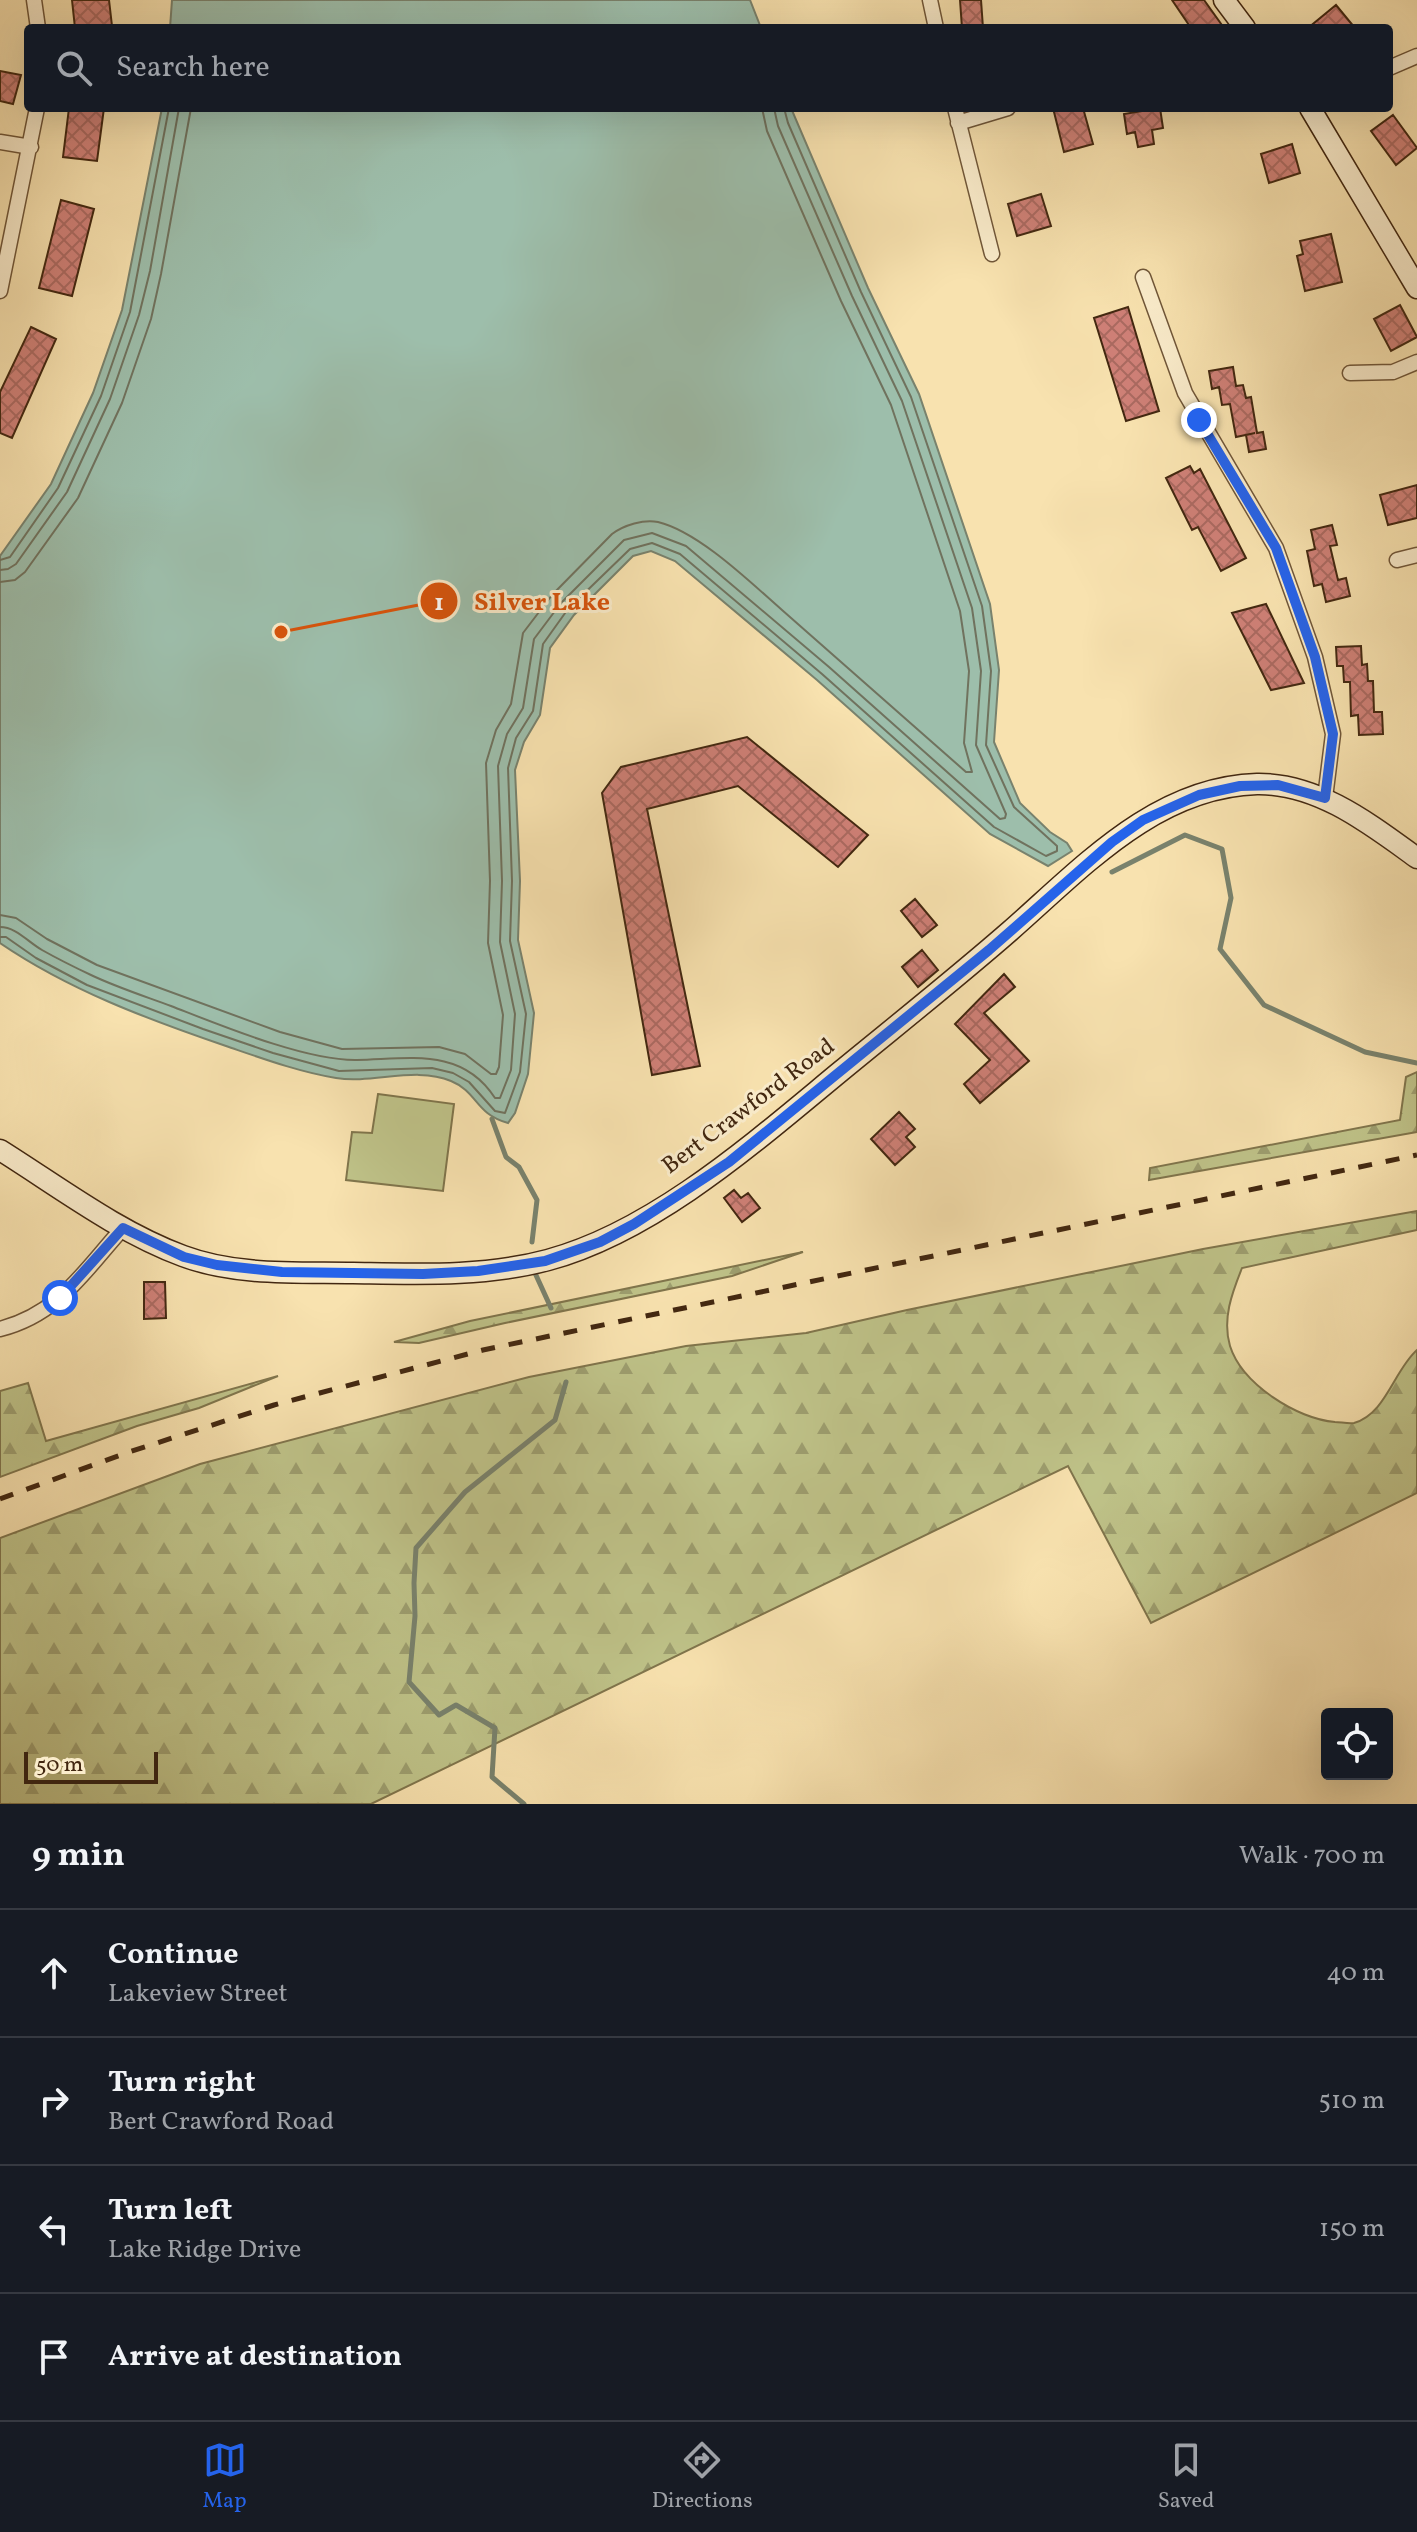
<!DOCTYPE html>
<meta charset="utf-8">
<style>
:root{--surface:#171b24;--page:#242831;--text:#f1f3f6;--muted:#9ea1a6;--line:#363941;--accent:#2563eb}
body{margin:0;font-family:Vollkorn,serif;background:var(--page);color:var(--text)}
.controls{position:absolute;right:24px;bottom:24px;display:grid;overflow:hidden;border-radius:8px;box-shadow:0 8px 32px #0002}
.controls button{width:72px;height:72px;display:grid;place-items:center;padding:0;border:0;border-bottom:2px solid var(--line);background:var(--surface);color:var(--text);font:40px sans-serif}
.scale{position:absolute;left:24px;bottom:20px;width:134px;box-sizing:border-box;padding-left:8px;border:4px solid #422710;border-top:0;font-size:22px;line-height:28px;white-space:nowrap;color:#422710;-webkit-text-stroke:6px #faeccb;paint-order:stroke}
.stop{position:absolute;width:24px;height:24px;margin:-18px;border:6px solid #2563eb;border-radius:50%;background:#fff}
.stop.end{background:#2563eb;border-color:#fff;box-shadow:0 2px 8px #0008}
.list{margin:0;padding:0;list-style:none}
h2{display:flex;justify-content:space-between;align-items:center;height:104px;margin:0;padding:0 32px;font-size:34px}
h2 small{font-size:26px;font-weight:400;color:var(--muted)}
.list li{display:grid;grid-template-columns:52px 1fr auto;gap:24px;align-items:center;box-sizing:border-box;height:128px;padding:0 32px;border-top:2px solid var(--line)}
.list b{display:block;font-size:30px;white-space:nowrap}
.list p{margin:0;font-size:26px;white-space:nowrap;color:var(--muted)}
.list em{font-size:26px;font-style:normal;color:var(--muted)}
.icon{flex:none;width:44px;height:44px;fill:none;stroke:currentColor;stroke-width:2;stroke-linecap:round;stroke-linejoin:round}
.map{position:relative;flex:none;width:1417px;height:1804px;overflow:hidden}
.search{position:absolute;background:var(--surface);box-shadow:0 8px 32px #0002;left:24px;right:24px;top:24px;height:88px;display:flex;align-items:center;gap:20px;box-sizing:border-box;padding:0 28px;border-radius:8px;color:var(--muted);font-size:30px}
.sheet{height:616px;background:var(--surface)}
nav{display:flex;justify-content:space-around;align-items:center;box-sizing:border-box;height:112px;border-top:2px solid var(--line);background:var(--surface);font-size:22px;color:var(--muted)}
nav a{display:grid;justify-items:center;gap:4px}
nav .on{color:var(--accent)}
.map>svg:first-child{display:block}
.forest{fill:url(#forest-firs);stroke:#80754c;stroke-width:2}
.pitch{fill:#bfc389;stroke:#80754c;stroke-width:2}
.water{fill:#9dbeab;stroke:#79826d;stroke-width:2}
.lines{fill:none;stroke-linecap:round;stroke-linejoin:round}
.shore{stroke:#70725e;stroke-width:2}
.stream{stroke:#79826d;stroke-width:5}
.building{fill:url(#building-cross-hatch);stroke:#422710;stroke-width:2}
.street-casing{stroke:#705638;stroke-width:17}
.secondary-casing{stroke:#422710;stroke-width:23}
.street{stroke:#faeccb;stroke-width:14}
.secondary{stroke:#faeccb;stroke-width:20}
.rail{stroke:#422710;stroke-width:5;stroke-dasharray:14 14;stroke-linecap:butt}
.route{stroke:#2563eb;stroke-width:10}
.labels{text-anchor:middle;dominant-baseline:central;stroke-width:6;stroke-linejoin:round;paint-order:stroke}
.street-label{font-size:24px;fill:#422710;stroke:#faeccb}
.leader{fill:none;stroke:#d7540c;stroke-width:3}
.callout-dot{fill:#d7540c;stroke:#faeccb;stroke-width:3}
.mark-label{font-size:24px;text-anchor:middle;font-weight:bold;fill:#fff}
.callout-label{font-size:26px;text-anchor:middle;font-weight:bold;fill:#d7540c;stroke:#faeccb;stroke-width:6;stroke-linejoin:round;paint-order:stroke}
</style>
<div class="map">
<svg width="1417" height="1804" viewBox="0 0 1417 1804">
<defs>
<pattern id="forest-firs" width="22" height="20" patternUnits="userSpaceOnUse" patternTransform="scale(2)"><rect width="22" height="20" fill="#bfc389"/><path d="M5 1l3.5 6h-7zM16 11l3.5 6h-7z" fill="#9d9e6f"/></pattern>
<pattern id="building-cross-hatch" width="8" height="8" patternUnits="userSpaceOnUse" patternTransform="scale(2)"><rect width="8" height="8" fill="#cf8077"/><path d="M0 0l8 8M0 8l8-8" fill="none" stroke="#aa6960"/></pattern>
</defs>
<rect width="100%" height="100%" fill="#f8e2af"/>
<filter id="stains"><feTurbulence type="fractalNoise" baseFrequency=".0025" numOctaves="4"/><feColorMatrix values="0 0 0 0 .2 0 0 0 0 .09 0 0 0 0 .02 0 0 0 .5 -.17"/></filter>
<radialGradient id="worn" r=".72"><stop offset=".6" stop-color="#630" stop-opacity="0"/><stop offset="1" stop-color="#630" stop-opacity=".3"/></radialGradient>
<path class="forest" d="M 1417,1072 L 1417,1132 L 1149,1180 L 1150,1168 L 1400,1120 L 1406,1077 Z
M 1417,1211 L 1417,1230 L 1242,1268 C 1232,1293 1222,1319 1230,1346 C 1242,1384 1297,1419 1335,1422 C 1340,1422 1349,1424 1354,1423 C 1386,1414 1394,1370 1417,1350 L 1417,1493 L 1151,1623 L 1068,1466 L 371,1804 L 0,1804 L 0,1538 L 200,1464 L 529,1377 L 686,1346 L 806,1333 L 907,1310 L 1203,1249 Z
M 803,1252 L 732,1276 L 505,1323 L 419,1343 L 394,1342 L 470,1321 Z
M 278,1376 L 199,1408 L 137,1426 L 0,1477 L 0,1391 L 28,1383 L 46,1441 Z"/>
<path class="pitch" d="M 378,1094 L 454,1104 L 443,1191 L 346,1180 L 352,1132 L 372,1133 Z"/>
<path class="water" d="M 172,0 L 750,0 L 761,28 L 170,28 Z
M 162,108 L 791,108 L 868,288 L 919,394 L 990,604 L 999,670 L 994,742 L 1020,803 L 1050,832 L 1067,843 L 1072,851 L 1048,866 L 990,834 L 817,680 L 675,561 L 651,551 L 633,556 L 574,615 L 550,648 L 540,715 L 524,742 L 515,770 L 520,881 L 518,940 L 534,1013 L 528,1074 L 515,1113 L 508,1123 C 475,1114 478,1092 451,1081 C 416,1066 373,1084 336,1078 C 299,1072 261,1058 226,1046 C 147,1019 69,990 0,943 L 0,556 L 51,484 L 93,393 L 122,310 Z"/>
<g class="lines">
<path class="shore" d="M 0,560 L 10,557 L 58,488 L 101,396 L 130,312 L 169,108
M 0,570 L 8,569 L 16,564 L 67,492 L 110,399 L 139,315 L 150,271 L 179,108
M 0,582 L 15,580 L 25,572 L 78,498 L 122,403 L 151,319 L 161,274 L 191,108
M 0,915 L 16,918 L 47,939 L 97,965 L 280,1032 L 342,1049 L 439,1047 L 465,1054 L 491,1074 L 496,1074 L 499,1067 L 503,1015 L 488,943 L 490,881 L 486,763 L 496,730 L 511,704 L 523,633 L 552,595 L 612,534 C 624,525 644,519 658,522 C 699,532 750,582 782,610 C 844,664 905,718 966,772 L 972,772 L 964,743 L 969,671 L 960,611 L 891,405 L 841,301 L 767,131 L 762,108
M 0,927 C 16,927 28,942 42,950 C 58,959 74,967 91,975 C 116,987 144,996 171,1006 C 220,1025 306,1061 357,1060 C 410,1059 462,1047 495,1098 L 500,1098 L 511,1070 L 515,1014 L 500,942 L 502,881 L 498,766 L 507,734 L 523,708 L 534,639 L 561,603 L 624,540 L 652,533 L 686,546 L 829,667 L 1000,819 L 1005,818 L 1006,814 L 976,745 L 981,671 L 972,608 L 902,401 L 852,296 L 778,126 L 774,108
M 0,937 L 6,937 L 36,958 L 87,985 L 203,1029 L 273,1053 L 339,1071 L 432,1068 L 453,1073 L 469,1082 L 495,1111 L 505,1113 L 520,1072 L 526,1014 L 510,941 L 512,881 L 508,768 L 516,738 L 533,711 L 543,644 L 568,609 L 630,549 L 652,543 L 680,554 L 822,674 L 994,827 L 1046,856 L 1057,851 L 1057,846 L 1014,807 L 986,745 L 991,671 L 982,606 L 911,397 L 861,292 L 788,123 L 784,108"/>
<path class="stream" d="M 1112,872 L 1185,835 L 1222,849 L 1231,898 L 1220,949 L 1264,1005 L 1365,1052 L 1417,1063
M 492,1119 L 506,1157 L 519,1167 L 537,1200 L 532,1242
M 535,1273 L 551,1308
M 524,1804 L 492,1777 L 495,1728 L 456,1705 L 439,1715 L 409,1682 L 415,1616 L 414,1583 L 416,1548 L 465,1492 L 555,1420 L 566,1382"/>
</g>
<path class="building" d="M 72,0 L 109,0 L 112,26 L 75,28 Z
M 960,0 L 981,0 L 983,28 L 962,28 Z
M 1172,0 L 1204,0 L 1224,28 L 1191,28 Z
M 1336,5 L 1355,28 L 1308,28 Z
M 0,71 L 21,75 L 13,104 L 0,101 Z
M 69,108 L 104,108 L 97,161 L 63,157 Z
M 1053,108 L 1083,108 L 1093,144 L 1064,152 Z
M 1160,108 L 1163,128 L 1152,130 L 1154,144 L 1138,147 L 1135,132 L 1127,134 L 1124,114 Z
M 1393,115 L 1417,148 L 1396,165 L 1371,131 Z
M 1292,144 L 1300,173 L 1269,183 L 1261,154 Z
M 1041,194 L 1051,226 L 1017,236 L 1008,204 Z
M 61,200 L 94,209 L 72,296 L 39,288 Z
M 1331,234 L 1342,282 L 1305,291 L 1297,256 L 1303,254 L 1300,241 Z
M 1400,305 L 1417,337 L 1391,351 L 1374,319 Z
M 1128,307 L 1159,411 L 1126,421 L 1094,318 Z
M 31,327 L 56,339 L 12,438 L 0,433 L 0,392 Z
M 1233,367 L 1236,386 L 1243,385 L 1246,398 L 1251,397 L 1257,433 L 1263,432 L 1266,449 L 1249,452 L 1246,435 L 1255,433 L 1236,437 L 1230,404 L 1222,405 L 1219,387 L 1212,389 L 1209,371 Z
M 1190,466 L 1194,473 L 1200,469 L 1246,558 L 1221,571 L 1198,527 L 1192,530 L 1166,478 Z
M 1417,485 L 1417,518 L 1388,525 L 1380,495 Z
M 1332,525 L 1337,545 L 1330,546 L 1338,580 L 1346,578 L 1350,596 L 1326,602 L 1322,584 L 1314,586 L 1307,551 L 1315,549 L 1311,530 Z
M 1266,604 L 1304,683 L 1271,690 L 1232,613 Z
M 1361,646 L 1362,665 L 1367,664 L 1368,681 L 1373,681 L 1374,712 L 1382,712 L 1383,734 L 1359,735 L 1358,715 L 1351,716 L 1350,682 L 1344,682 L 1343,666 L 1337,666 L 1336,647 Z
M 747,737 L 868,835 L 838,867 L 738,786 L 647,809 L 700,1066 L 652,1075 L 602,793 L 621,767 Z
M 915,899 L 937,925 L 922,937 L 901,911 Z
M 922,950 L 938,970 L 918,987 L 902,967 Z
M 1004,974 L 1015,987 L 984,1013 L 1029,1061 L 980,1103 L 964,1084 L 990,1060 L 955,1024 Z
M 899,1112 L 915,1129 L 906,1137 L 915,1147 L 895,1165 L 871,1139 Z
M 734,1190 L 741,1198 L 748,1193 L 760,1208 L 742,1222 L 724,1198 Z
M 144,1282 L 165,1282 L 166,1318 L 144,1319 Z"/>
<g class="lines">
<g class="street-casing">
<path id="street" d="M 34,0 L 38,28
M 930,0 L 936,28
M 1389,68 L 1417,56
M 955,108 L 992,254
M 958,123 L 1008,108
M 0,142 L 31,147
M 1143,277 L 1185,393 L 1276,548 L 1315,657 L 1333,734 L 1325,798
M 0,291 L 37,108
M 1350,373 L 1393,372 L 1417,362
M 1397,560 L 1417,555
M 0,1329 C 59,1314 84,1271 123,1228"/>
</g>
<g class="secondary-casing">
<path id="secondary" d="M 1224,0 L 1245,28
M 1310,108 L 1417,288
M 0,1150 C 59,1187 118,1232 183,1256 C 236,1276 298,1272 353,1273 C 417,1274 485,1277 548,1260 C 655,1231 756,1141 841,1071 C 897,1025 955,979 1010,931 C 1082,868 1155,787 1257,784 C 1318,783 1370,824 1417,858"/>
</g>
<use href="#street" class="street"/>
<use href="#secondary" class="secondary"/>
<path class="rail" d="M 0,1499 L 126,1453 L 274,1405 L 483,1350 L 1417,1155"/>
</g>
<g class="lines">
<path class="route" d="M 60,1298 L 123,1228 L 184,1257 L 217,1265 L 282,1272 L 423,1274 L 478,1271 L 545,1261 L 600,1242 L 634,1224 L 729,1162 L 989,950 L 1112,842 L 1143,820 L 1199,795 L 1240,786 L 1278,785 L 1325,798 L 1333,734 L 1315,657 L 1276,548 L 1199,420"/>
</g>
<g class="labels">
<g class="street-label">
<text transform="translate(749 1107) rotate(-37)">Bert Crawford Road</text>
</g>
</g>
<path class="leader" d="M281 632L439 601"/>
<g class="callout-dot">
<circle cx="281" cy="632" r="8"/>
<circle cx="439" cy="601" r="20"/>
</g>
<g class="mark-label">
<text x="439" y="610">1</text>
</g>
<g class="callout-label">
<text x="542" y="610">Silver Lake</text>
</g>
<rect width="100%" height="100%" filter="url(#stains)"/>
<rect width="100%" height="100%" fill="url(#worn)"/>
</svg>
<div class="controls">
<button><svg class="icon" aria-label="locate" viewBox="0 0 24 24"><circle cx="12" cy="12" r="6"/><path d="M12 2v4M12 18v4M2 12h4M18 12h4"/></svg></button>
</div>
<div class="scale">50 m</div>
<div class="stop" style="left:60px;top:1298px"></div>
<div class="stop end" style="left:1199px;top:420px"></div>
<div class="search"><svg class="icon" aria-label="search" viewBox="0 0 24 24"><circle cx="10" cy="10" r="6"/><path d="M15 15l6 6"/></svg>Search here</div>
</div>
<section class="sheet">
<h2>9 min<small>Walk · 700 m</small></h2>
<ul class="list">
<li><svg class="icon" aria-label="ahead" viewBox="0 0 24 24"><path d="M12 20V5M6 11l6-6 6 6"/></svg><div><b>Continue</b><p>Lakeview Street</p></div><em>40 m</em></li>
<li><svg class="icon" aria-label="right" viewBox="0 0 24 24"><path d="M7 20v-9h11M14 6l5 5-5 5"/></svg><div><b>Turn right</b><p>Bert Crawford Road</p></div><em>510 m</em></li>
<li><svg class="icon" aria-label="left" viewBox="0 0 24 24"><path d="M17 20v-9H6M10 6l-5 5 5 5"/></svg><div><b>Turn left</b><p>Lake Ridge Drive</p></div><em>150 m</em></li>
<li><svg class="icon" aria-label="arrive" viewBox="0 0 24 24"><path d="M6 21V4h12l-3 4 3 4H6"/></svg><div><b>Arrive at destination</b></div></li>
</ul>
</section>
<nav>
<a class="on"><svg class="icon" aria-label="map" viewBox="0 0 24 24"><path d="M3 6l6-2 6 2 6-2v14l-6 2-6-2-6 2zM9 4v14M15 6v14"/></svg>Map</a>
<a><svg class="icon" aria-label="directions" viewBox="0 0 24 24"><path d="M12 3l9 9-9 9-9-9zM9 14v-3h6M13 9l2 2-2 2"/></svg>Directions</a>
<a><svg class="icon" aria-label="saved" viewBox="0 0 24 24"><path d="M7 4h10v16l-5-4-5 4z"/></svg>Saved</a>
</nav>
